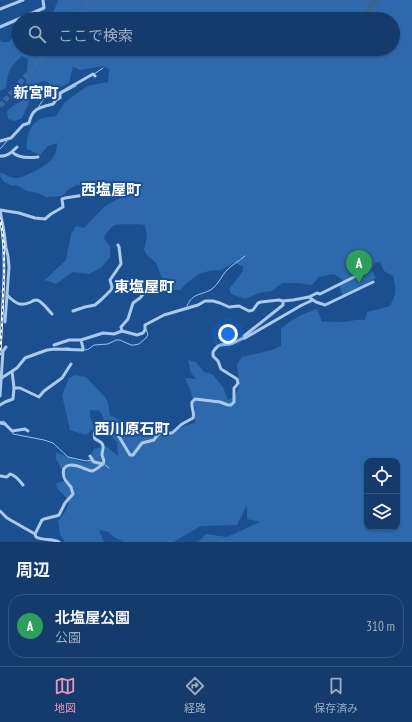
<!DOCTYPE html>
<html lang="ja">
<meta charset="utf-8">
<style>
:root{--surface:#143b6b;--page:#214673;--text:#f1f3f6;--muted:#9dadc1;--line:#33557e;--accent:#e797bd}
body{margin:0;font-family:"PT Sans Narrow","Noto Sans JP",sans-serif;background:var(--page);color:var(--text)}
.controls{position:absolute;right:12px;bottom:12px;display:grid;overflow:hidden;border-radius:8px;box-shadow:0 1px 3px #0004}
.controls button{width:36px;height:36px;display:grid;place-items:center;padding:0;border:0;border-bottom:1px solid var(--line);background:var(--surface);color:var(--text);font:20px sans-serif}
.you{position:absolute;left:228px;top:334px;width:14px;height:14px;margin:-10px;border:3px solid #fff;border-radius:50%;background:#1a73e8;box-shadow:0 0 0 6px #1a73e833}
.badge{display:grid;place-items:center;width:26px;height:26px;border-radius:50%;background:var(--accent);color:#fff;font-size:13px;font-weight:700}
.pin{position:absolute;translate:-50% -33px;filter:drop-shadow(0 1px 2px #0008)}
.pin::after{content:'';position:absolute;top:21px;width:14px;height:12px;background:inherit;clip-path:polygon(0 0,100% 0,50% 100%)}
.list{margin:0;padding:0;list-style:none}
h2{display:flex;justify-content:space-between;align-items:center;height:52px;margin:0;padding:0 16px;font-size:17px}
h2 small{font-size:13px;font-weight:400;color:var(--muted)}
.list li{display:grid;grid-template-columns:26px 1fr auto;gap:12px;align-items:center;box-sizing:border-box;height:64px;margin:0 8px 8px;padding:0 8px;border:1px solid var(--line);border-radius:16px}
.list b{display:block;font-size:15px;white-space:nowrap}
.list p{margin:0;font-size:13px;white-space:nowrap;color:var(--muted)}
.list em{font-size:13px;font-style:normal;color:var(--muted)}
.icon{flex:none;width:22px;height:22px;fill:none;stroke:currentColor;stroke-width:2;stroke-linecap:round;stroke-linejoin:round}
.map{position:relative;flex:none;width:412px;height:542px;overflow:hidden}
.search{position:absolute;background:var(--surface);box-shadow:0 1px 3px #0004;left:12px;right:12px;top:12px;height:44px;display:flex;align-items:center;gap:10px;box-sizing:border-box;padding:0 14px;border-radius:22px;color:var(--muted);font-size:15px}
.sheet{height:124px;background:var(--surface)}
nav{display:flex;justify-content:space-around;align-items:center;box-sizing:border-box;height:56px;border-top:1px solid var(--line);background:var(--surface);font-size:11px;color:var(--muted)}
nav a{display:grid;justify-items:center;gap:2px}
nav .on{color:var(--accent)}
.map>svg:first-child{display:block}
.green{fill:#2e69ad;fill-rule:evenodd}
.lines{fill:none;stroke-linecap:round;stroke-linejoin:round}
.stream{stroke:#9cc4f0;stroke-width:1}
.river{stroke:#3c6290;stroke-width:5.5}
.street-tunnel{stroke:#3d69a0;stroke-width:3;stroke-dasharray:3 1.5;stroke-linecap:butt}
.highway-tunnel{stroke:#3d69a0;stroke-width:5;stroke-dasharray:5 2.5;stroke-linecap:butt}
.street{stroke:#a9c9ee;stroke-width:3}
.rail-casing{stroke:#fff;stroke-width:2.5}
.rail{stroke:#1b4f8f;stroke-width:1;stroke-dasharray:3;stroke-linecap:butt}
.labels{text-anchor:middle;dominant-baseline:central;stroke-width:4;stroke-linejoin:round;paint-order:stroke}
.neighbourhood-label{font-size:15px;font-weight:bold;fill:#fff;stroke:#1b4f8f}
</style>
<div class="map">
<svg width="412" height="542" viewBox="0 0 412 542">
<rect width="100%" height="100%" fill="#1b4f8f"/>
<path class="green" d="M 58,0 L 412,0 L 412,542 L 198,542 L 206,534 L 227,537 L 260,522 L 247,519 L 247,505 L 237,525 L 201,526 L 173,542 L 124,542 L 114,537 L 109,532 L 99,530 L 104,542 L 65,542 L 60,534 L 58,521 L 66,511 L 69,501 L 57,488 L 56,483 L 68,480 L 56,459 L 56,452 L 75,460 L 87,463 L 94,449 L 106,446 L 118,456 L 117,442 L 108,433 L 102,414 L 99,411 L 90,410 L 90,416 L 94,428 L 86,435 L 70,430 L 62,395 L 69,378 L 75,375 L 86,377 L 105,397 L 108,403 L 110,415 L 127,424 L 138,434 L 148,423 L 153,424 L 155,430 L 163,437 L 169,435 L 184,426 L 195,423 L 195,409 L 191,392 L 185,378 L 196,379 L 191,373 L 188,360 L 196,362 L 204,372 L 212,374 L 223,387 L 228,400 L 235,397 L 239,387 L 237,364 L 242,357 L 272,350 L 281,346 L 281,329 C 291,319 304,313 317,309 L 322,322 C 327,321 331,322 335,322 C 345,323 355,319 365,320 L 367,312 L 390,306 C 397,293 396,290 393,276 L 384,271 L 380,262 L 375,263 L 371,272 L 372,270 L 376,278 L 343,296 L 339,285 L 345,282 L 334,274 L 319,277 L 312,285 L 297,283 L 282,283 L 272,291 L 259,293 L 245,299 L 231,294 L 229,289 L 243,271 L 243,266 L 233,263 L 221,270 L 209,271 L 199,274 L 188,282 L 180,290 L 172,290 L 161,276 L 156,263 L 146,254 L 144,249 L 147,237 L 145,225 C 140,224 119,224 115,225 C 110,228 106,233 104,238 L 110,247 L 110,257 L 102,267 L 89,274 L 73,272 L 56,284 L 45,280 L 66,260 L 71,234 L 76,226 L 84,228 L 105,206 L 120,198 L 118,189 L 90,188 L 77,185 L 69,189 L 62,196 L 46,197 L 38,193 L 27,191 L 18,186 L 14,185 L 13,186 L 4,182 L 0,176 L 1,172 C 5,175 13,179 18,178 C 23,177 28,174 33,172 C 46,165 57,160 57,143 L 48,146 L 40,155 L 27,149 C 26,137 29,125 40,119 C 44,117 52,117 56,116 L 65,102 L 87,86 L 108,82 L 109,69 L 103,66 L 80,70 L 73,67 L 69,83 L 55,89 L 48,82 L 42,81 L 33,87 L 28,105 L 22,118 L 15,121 L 8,119 L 7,111 L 13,106 L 24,99 L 28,59 L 22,56 C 9,67 8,72 6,88 L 0,91 L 0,40 L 2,42 L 9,42 L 19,29 L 19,49 L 393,49 L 393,19 L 51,19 ZM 367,461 L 397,461 L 397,527 L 367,527 Z"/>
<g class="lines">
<path class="stream" d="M 94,74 L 103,68
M 61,94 L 76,86
M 38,108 C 45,96 44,97 58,95
M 0,149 L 1,148 L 7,141
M 187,306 C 193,292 201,296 212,289 C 219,284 221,276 227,270 C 232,265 239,261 245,256
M 65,348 L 70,348
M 85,350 C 89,350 91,347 94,345 L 108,344 L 116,340 L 120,340 L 131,345 L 134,345 L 139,344 L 146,338 L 148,335 L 146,329
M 0,422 L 4,421 L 6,423
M 13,432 L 13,434 L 44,440 L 53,443 L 68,457 L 86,461 L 91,460 L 92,462
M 105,465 L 109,468"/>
<path class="river" d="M 367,14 L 370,5 L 377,0"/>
<path class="street-tunnel" d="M 0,291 L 8,292"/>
<path class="highway-tunnel" d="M 75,19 L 92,0
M 0,106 L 49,49"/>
<path class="street" d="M 0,9 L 23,0
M 0,27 L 44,8 L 43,0
M 0,141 L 11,138 L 23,125 L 29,123 C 30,119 32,113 35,111 C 37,108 49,105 53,104 L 56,100 L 60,98 L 60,93 L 93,74 L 95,76
M 12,152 C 18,158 30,158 38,157
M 0,156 C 7,157 12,152 17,147
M 0,210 L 4,232 L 6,248 L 8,256 L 9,267 L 7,295 C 15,303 20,307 31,302 C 32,301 35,300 37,300 C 42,301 48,310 52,314
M 0,210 L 19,213 L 35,218 L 45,219 L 51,214 L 63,207 L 62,199 L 65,198 L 91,194
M 309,297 L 317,293 L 320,294 L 358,275
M 73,311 L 85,307 L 95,305 L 102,299 L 111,290 L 112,287 L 110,280 L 121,264 L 119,247 L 118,245
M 5,322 L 7,295
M 122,331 L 121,327 L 128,319 L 133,303 L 140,298 L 145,292 L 151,288
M 244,336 L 283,305 L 283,301
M 54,345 L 69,340 L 81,340 L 103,333 L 114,334 L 122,331 L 137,335 L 143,333 L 145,330 L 145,325 L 164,315 L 198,305 L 205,301 L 213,301 L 220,303 L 229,307 L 239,306 L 249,311 L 253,310 L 258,303 L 261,302 L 279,300 L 283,301 L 293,300 L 309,297 L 316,302 L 325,305 L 373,282
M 0,379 L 17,368 L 25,358 L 47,350 L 55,349 L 83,350 L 83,348 L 81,340
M 14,388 L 20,388 L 39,397 L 44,391 L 62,378 L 71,364
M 0,396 L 3,351 L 6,347
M 0,405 L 5,402 L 13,399 L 14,388 L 12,371
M 0,423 L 5,424 L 12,431 L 25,429 L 28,431
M 90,456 L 94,462 L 103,464
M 103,464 C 105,460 103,459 102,455 C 102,452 103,450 103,448 C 104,443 99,441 95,439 C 93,434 95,430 100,426 L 115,430 L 130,455 L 133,455 L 142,443 L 154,440 C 161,429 161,434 172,433 L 182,424 L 193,418 C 195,413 191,408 192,402 L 195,399 L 220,402 L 228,405 L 231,405 L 234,402 L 234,388 L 236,386 L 238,383 L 237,379 L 221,369 L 218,361 L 213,356 L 213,352 C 221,340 223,347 233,343 C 237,342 240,338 245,338 L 302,305 L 313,300
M 0,476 L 7,477 L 10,474 C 15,475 20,481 23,485
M 0,511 L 7,518 L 35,534 L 36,537 C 43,541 52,538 59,542
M 35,534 L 42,520 L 44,519 L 56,516 L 59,515 L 65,503 L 73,494 C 73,493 71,488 71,487 C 69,484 65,481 64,477 C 60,462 74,464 83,468 C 86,469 89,471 92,471 C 96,470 100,466 103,464"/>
<g class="rail-casing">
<path id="rail" d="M 0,219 C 4,237 4,255 4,274 C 3,301 2,327 0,354"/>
</g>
<use href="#rail" class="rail"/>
</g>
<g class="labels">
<g class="neighbourhood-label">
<text x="36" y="92">新宮町</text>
<text x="111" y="189">西塩屋町</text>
<text x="144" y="286">東塩屋町</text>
<text x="132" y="428">西川原石町</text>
</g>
</g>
</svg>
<div class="controls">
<button><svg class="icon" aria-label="locate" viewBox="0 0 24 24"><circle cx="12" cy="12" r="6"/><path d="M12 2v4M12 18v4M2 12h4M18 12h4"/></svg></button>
<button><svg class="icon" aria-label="layers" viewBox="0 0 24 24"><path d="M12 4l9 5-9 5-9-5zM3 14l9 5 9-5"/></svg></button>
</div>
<div class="you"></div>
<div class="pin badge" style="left:359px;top:283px;background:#2e9e5b">A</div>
<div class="search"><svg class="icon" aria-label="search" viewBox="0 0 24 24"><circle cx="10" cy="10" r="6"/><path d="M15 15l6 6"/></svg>ここで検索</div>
</div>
<section class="sheet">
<h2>周辺<small></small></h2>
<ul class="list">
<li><span class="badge" style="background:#2e9e5b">A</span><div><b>北塩屋公園</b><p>公園</p></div><em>310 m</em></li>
</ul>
</section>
<nav>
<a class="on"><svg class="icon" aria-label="map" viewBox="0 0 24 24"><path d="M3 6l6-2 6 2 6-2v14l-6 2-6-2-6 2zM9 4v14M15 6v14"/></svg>地図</a>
<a><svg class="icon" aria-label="directions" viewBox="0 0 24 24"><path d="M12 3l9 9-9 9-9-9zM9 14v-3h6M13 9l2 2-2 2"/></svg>経路</a>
<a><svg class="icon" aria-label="saved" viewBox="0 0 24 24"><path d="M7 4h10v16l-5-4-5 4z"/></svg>保存済み</a>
</nav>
